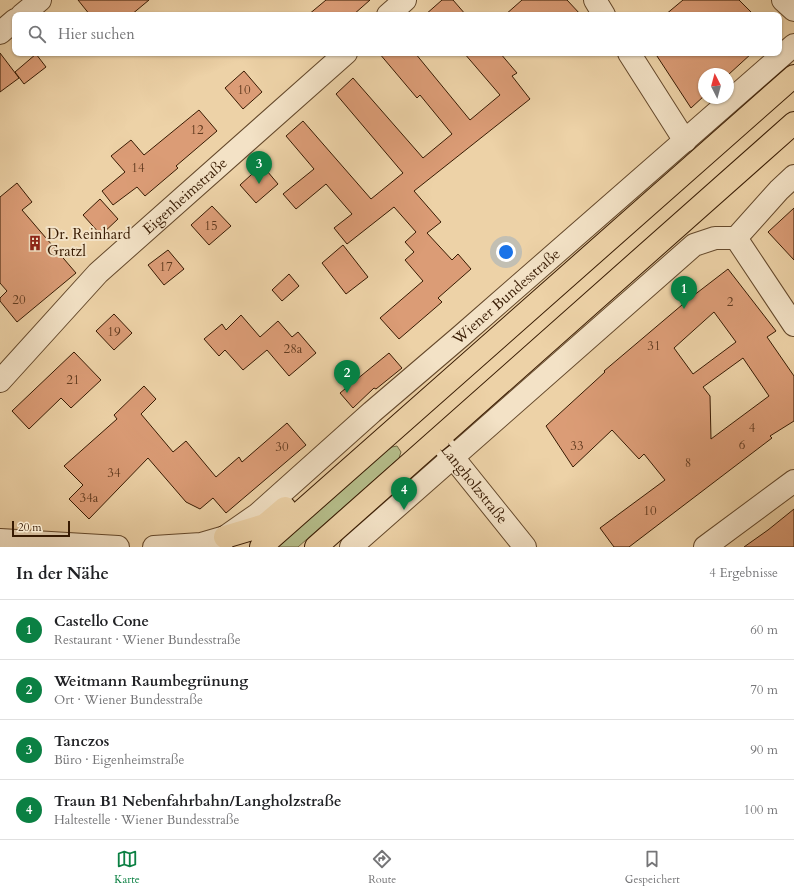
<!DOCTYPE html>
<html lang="de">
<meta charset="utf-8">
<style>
:root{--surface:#fff;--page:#f6f6f6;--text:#202124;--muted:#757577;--line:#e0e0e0;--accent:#0b8043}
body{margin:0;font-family:Cardo,serif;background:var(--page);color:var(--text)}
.compass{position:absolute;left:698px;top:68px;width:36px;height:36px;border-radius:50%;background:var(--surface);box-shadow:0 1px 3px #0004;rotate:354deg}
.scale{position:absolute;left:12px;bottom:10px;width:58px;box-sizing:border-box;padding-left:4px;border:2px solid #371a02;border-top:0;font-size:11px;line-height:14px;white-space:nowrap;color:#371a02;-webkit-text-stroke:3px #f3e2c6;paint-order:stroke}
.you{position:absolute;left:506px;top:252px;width:14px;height:14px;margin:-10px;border:3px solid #fff;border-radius:50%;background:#1a73e8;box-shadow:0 0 0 6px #1a73e833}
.badge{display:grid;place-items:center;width:26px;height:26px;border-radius:50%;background:var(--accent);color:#fff;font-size:13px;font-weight:700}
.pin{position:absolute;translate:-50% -33px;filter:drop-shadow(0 1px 2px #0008)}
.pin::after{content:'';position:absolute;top:21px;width:14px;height:12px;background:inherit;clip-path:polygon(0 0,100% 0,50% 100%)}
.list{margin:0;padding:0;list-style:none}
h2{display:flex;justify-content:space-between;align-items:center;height:52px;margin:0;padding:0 16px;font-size:17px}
h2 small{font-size:13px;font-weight:400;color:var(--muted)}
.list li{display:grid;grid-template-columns:26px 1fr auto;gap:12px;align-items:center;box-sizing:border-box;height:60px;padding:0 16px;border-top:1px solid var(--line)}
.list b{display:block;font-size:15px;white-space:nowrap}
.list p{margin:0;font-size:13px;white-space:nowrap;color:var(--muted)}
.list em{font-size:13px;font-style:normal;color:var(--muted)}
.icon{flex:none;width:22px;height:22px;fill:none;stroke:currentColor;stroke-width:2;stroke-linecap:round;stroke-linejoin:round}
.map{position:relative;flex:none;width:794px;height:547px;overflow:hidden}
.search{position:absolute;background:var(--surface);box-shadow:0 1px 3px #0004;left:12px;right:12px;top:12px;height:44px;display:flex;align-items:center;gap:10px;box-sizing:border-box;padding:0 14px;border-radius:8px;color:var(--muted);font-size:15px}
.sheet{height:292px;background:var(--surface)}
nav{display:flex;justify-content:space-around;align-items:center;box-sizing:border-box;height:56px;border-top:1px solid var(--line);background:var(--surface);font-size:11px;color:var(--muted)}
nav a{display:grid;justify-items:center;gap:2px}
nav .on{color:var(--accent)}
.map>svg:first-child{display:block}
.green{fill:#b5bd8a;stroke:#766c46}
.building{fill:#db9c76;stroke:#371a02;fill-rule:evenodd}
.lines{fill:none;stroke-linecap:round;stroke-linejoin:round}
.minor-casing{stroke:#64482b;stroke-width:24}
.major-casing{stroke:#371a02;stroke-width:24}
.minor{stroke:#f3e2c6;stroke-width:22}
.major{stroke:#edd2a7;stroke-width:22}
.labels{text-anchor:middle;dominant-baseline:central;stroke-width:4;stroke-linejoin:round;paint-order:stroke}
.number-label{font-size:13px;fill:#603a1f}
.street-label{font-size:15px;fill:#371a02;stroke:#f3e2c6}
.poi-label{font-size:15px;fill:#371a02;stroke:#f3e2c6;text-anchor:start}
</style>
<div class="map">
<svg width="794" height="547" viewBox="0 0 794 547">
<rect width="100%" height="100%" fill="#edd2a7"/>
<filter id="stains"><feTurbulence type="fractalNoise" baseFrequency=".005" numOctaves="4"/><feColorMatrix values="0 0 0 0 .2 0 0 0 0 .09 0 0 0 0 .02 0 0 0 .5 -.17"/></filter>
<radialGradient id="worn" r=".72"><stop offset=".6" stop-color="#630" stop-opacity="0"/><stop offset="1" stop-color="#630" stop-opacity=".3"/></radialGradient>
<path class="green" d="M 397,446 L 401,452 L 399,458 L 298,547 L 278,547 L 386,451 L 392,447 Z"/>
<path class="building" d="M 78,0 L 149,0 L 131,15 L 90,15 Z
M 326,0 L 370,0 L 353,15 L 308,15 Z
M 442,0 L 453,0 L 466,15 L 425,15 Z
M 522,0 L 567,0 L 581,15 L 505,15 Z
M 683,0 L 739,0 L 754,15 L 665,15 Z
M 0,53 L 19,78 L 0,92 Z
M 379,53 L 415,53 L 470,120 L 500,95 L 464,53 L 500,53 L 517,73 L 512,76 L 530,99 L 414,191 L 441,222 L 427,233 L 452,260 L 458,254 L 471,269 L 438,298 L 442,302 L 399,339 L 380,318 L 423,281 L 405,260 L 414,252 L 405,242 L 416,232 L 394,207 L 347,244 L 334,228 L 352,214 L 326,184 L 296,209 L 283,194 L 314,169 L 286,136 L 303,121 L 371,199 L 403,173 L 336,94 L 353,78 L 423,158 L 452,134 L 420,95 L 417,98 Z
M 655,53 L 752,53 L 728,75 L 704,74 L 704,96 L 691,108 Z
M 36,54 L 46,67 L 24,84 L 15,72 Z
M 244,71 L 262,92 L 243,109 L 225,88 Z
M 199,110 L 217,131 L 176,166 L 178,168 L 145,196 L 137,187 L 113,205 L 102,191 L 125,172 L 111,156 L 131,140 L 144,155 Z
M 262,165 L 278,184 L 256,203 L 240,185 Z
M 17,183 L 32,202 L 22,210 L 76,273 L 17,322 L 0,301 L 0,298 L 7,291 L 0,283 L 0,197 Z
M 100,199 L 118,219 L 101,235 L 83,215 Z
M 212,206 L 231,226 L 209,245 L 191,225 Z
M 794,208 L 794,260 L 768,232 Z
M 343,245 L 368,277 L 346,294 L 322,263 Z
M 168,250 L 184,269 L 164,285 L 148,265 Z
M 728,269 L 776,331 L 767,337 L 794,376 L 794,421 L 770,436 L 772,438 L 629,547 L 614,547 L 600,528 L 665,480 L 644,454 L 639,459 L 612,430 L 573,467 L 546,426 L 605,372 L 604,371 L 689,299 ZM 714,312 L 736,342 L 693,374 L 674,348 ZM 743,358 L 769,396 L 711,439 L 710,396 L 703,387 Z
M 289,274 L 299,286 L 282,301 L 272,290 Z
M 114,314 L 132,333 L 114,350 L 96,331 Z
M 241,315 L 260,337 L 278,321 L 292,337 L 298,332 L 316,353 L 289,376 L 267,350 L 243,370 L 225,350 L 219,356 L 204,339 L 222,324 L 226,330 Z
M 74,352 L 101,380 L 71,408 L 61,398 L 29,429 L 12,411 Z
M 389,353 L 402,368 L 376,389 L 374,388 L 353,408 L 340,393 Z
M 144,386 L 156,399 L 141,414 L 173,452 L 186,441 L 216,477 L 239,457 L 242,462 L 287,423 L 306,445 L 226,513 L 213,498 L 200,509 L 186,502 L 148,458 L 89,519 L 69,499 L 83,485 L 64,466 L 117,419 L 114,415 Z
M 794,509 L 794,547 L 744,547 L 768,530 Z"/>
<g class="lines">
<g class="minor-casing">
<g id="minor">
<path d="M 595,0 L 604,15"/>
<path d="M 783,0 L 794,10"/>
<path d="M 22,15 L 40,0"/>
<path d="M 388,15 L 405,0"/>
<path d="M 0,33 L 15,20"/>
<path d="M 629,53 L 685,141"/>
<path d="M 736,238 L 794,325"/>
<path id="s1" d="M 0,381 L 98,273 L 346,53"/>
<path id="s2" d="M 443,445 L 525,547"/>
<path d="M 0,540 L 118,547"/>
<path d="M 154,547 L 201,544 L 225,537"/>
<path id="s3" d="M 219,547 L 225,537 L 258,514 L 372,412 L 461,336 L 794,45"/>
<path d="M 351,547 L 694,245 L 715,238 L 736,238 L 779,190 L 794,176"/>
<path d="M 705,547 L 794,481"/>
</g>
</g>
<g class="major-casing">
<path id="major" d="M 225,537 L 265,525 L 285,508
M 261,547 L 794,76
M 316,547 L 794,123"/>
</g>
<use href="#minor" class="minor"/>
<use href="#major" class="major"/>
</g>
<defs>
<g id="building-bare" transform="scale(1.2)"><path d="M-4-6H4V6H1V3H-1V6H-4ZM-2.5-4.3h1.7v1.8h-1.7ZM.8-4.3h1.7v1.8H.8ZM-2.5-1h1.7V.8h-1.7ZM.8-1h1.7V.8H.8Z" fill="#8f2418" stroke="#f3e2c6" stroke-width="2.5" paint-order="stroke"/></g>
</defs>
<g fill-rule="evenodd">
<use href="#building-bare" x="35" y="243"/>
</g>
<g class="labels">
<g class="number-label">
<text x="244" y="90">10</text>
<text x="197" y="130">12</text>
<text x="138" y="168">14</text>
<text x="211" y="226">15</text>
<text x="166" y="267">17</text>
<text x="19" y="300">20</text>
<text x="730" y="302">2</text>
<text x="114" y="332">19</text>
<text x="654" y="346">31</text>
<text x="293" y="349">28a</text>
<text x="73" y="380">21</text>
<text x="752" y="428">4</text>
<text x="742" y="445">6</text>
<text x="577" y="446">33</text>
<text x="282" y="447">30</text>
<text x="688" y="463">8</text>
<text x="114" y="473">34</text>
<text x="89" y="498">34a</text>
<text x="650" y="511">10</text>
</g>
<g class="street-label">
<text stroke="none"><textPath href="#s1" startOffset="262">Eigenheimstraße</textPath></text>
<text stroke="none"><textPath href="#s3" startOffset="382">Wiener Bundesstraße</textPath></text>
<text stroke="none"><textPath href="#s2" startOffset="50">Langholzstraße</textPath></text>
</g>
<g class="poi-label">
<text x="47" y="234">Dr. Reinhard<tspan x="47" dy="17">Gratzl</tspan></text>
</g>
</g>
<rect width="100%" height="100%" filter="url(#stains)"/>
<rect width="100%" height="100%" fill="url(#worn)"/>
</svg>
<svg class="compass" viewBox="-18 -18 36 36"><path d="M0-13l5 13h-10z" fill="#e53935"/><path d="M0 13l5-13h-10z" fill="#757577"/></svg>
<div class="scale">20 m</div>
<div class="you"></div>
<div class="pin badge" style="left:684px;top:309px">1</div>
<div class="pin badge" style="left:347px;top:393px">2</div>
<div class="pin badge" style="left:259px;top:184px">3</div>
<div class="pin badge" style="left:404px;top:510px">4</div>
<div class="search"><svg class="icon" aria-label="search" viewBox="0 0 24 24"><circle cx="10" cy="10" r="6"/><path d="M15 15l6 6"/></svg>Hier suchen</div>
</div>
<section class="sheet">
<h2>In der Nähe<small>4 Ergebnisse</small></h2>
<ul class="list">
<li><span class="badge">1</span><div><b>Castello Cone</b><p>Restaurant · Wiener Bundesstraße</p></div><em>60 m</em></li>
<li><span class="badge">2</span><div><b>Weitmann Raumbegrünung</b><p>Ort · Wiener Bundesstraße</p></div><em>70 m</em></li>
<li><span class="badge">3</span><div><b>Tanczos</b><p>Büro · Eigenheimstraße</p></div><em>90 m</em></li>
<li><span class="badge">4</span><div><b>Traun B1 Nebenfahrbahn/Langholzstraße</b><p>Haltestelle · Wiener Bundesstraße</p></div><em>100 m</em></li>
</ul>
</section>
<nav>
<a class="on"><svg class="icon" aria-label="map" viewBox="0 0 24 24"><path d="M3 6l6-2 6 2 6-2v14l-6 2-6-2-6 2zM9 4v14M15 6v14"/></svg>Karte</a>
<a><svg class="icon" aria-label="directions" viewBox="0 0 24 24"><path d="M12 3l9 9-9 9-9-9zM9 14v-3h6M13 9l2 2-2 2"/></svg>Route</a>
<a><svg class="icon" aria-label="saved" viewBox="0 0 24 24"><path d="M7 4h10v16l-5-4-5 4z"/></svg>Gespeichert</a>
</nav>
